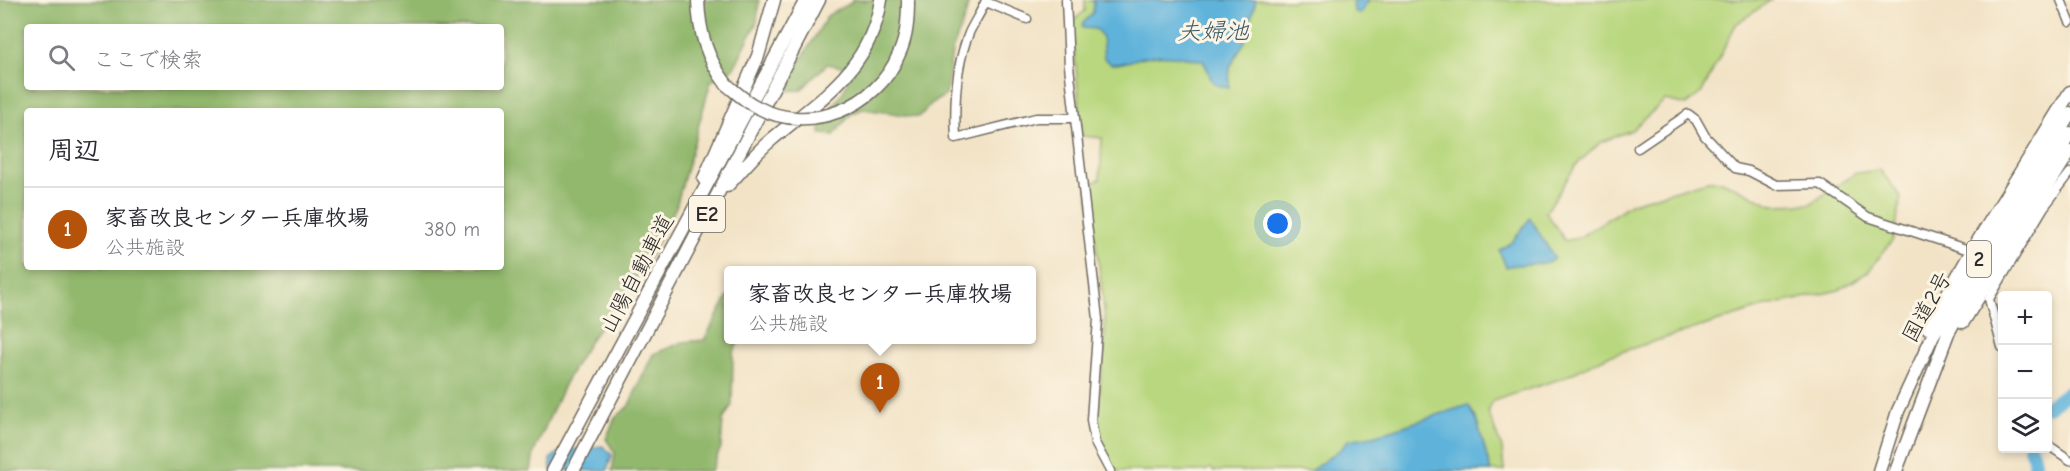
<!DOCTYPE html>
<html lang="ja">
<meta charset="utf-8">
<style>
:root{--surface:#fff;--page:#f7f7f7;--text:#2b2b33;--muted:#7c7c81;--line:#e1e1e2;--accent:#b45309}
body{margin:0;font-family:"Comic Neue","Klee One",sans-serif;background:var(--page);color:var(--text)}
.controls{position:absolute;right:18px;bottom:18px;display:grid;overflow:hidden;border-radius:6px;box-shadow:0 3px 9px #0003}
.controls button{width:54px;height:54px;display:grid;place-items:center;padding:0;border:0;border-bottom:2px solid var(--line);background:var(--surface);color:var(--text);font:30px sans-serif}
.you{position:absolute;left:1278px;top:224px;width:21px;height:21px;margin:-15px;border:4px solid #fff;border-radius:50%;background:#1a73e8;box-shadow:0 0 0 9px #1a73e833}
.badge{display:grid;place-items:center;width:39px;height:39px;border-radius:50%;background:var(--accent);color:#fff;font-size:20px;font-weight:700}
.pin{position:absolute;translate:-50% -50px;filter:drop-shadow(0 2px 3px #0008)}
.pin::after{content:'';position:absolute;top:32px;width:21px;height:18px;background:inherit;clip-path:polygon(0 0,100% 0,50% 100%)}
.popup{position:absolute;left:724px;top:266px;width:312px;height:78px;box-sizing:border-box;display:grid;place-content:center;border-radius:6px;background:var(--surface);filter:drop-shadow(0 2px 4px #0005);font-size:20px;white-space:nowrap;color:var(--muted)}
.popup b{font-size:22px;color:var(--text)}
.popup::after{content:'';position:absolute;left:50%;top:100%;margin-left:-12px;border:12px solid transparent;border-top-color:var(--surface)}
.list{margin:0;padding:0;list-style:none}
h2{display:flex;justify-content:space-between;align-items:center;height:78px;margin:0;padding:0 24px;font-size:26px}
h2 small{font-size:20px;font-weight:400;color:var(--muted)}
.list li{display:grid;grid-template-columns:39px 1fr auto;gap:18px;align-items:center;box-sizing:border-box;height:84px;padding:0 24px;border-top:2px solid var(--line)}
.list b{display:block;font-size:22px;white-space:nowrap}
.list p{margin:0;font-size:20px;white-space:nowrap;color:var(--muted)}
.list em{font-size:20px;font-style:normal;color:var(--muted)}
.icon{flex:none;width:33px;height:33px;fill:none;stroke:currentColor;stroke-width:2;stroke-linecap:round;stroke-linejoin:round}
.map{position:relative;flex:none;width:2070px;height:471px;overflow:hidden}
.search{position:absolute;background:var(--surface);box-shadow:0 3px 9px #0003;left:24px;top:24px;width:480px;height:66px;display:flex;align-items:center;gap:15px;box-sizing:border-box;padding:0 21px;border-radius:6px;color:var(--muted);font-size:22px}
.panel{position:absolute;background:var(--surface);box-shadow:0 3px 9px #0003;left:24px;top:108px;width:480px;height:162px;border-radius:6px}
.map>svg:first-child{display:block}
.green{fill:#b8d77e;stroke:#728154;stroke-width:1.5}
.forest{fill:#92b86d;stroke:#5e724c;stroke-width:1.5;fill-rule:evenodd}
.water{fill:#5fb3db;stroke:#456f83;stroke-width:1.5}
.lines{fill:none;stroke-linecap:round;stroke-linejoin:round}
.river{stroke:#5fb3db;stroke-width:14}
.minor-casing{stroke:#716b61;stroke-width:11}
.highway-casing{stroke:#716b61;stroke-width:15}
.minor{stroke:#fff;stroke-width:8}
.highway{stroke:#fff;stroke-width:12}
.highway-bridge-casing{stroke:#716b61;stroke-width:15;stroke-linecap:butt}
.highway-bridge{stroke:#fff;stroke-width:12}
.labels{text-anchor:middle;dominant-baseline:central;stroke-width:6;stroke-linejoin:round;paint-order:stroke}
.shield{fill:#fcf5e5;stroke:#6a6863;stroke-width:1.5}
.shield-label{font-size:21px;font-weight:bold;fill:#2b2b2b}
.street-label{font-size:22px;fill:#2b2b2b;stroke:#fcf5e5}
.water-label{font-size:24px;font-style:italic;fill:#3d5b69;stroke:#fcf5e5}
</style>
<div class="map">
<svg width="2070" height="471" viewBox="0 0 2070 471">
<rect width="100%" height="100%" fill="#fcf5e5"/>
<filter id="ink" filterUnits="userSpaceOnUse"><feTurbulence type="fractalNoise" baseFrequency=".0167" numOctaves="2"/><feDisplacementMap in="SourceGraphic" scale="12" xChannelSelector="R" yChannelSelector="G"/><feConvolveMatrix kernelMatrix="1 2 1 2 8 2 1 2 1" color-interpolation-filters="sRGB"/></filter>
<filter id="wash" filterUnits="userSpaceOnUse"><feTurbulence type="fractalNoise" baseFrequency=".008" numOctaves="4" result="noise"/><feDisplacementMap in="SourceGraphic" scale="24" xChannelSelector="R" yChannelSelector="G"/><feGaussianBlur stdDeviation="1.35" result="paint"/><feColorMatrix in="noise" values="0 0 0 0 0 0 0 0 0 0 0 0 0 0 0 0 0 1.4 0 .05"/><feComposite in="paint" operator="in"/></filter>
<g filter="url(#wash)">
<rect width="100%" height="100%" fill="#f2e3c6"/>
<path class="green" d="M 1085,0 L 1771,0 L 1736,24 L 1702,92 L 1686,105 L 1665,100 L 1632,130 L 1601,142 L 1576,165 L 1546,212 L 1565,241 L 1580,237 L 1632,203 L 1707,181 L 1722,181 L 1772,205 L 1810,204 L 1856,173 L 1880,170 L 1901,197 L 1894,238 L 1868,272 L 1839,290 L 1767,306 L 1608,356 L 1563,378 L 1493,401 L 1488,412 L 1502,448 L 1504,471 L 1214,471 L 1210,468 L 1206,471 L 1115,471 C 1083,425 1107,374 1105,323 C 1102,277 1094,232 1087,186 L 1100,179 L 1102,138 L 1082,136 L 1072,21 L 1085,11 Z"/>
<path class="forest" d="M 0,0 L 759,0 L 757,22 L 734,68 L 711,81 L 676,207 L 647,262 L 589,342 L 565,383 L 534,452 L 531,471 L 0,471 ZM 27,27 L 501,27 L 501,87 L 27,87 ZM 27,111 L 501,111 L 501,267 L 27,267 Z
M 852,0 L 969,0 L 965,17 L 952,51 L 946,95 L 932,103 L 919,117 L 863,109 L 851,114 L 834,135 L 820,134 L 820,123 L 843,92 L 853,69 L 827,64 L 801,90 L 782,91 L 828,15 L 851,3 Z
M 728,296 L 728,340 L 739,340 L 733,354 L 732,405 L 723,420 L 721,447 L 711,471 L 612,471 L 615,453 L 606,439 L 615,418 L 628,407 L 653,354 L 683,342 L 704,340 Z"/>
<path class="water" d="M 1089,0 L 1256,0 L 1245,41 L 1230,67 L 1229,88 C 1205,85 1214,77 1203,61 C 1185,57 1163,53 1144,57 C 1132,60 1123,65 1111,64 L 1104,58 L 1102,36 L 1096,29 L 1083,28 L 1082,24 L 1093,13 L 1094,2 Z
M 1353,0 L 1369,0 L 1360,14 L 1354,11 Z
M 1530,218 L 1555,259 C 1541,267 1523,262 1506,267 L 1499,250 L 1512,242 Z
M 1468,405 L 1476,418 L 1491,471 L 1310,471 L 1342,448 L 1348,440 L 1373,436 Z
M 603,446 L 612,455 L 607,471 L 551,470 L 550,459 L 561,451 Z"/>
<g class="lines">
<path class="river" d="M 2048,407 L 2070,391
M 2030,448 L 2035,461 L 2035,471"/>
</g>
</g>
<g filter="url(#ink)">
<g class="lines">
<g class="minor-casing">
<path id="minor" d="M 986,0 C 982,11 974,22 969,33 C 956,65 954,104 956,138 L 1036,118 L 1075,118
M 1066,0 L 1069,66 L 1098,319 L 1091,420 L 1095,443 L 1110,471
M 2061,0 L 2070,22
M 986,2 L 1027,19
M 1638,148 L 1688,114 L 1696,120 L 1705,136 L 1735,168 L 1749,171 L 1776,185 L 1820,184 L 1868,217 L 1972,251
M 2002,347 L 1989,299 L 2044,207 L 2070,173
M 2048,445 L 2070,460"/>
</g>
<g class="highway-casing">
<path id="highway" d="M 698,0 C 699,33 707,59 727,85
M 704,179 L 758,56 L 774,0
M 727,186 C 742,171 754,154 771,140 C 821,98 870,70 881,0
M 1963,322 L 2070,151
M 1928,328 L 1973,249 L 2070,92
M 553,471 L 806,0
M 573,471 L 819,0
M 1879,471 L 1898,411 L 1933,335 L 2070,113
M 1896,471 L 1948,333 L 1969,295 L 2070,133"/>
</g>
<use href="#minor" class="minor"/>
<use href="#highway" class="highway"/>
<g class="highway-bridge-casing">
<path id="highway-bridge" d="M 727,85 C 737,93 746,102 757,107 C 809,135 877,108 899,54 C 907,37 908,19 908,0"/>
</g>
<use href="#highway-bridge" class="highway-bridge"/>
</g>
</g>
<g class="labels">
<g class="shield">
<rect x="689" y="196" width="36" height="36" rx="4.5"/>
<rect x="1967" y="241" width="24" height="36" rx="4.5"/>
</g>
<g class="shield-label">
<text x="707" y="214">E2</text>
<text x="1979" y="259">2</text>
</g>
<g class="street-label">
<text transform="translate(637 274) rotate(-62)">山陽自動車道</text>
<text transform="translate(1927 307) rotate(-61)">国道2号</text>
</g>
<g class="water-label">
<text x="1213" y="31">夫婦池</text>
</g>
</g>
</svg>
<div class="controls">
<button>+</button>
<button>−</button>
<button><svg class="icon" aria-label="layers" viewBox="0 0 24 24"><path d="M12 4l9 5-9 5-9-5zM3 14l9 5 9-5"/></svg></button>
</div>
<div class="you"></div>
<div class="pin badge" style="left:880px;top:413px">1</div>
<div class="popup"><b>家畜改良センター兵庫牧場</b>公共施設</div>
<div class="search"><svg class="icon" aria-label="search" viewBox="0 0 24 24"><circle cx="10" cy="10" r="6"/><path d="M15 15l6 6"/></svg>ここで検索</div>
<section class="panel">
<h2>周辺<small></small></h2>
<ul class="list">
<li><span class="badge">1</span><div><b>家畜改良センター兵庫牧場</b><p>公共施設</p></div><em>380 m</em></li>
</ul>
</section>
</div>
